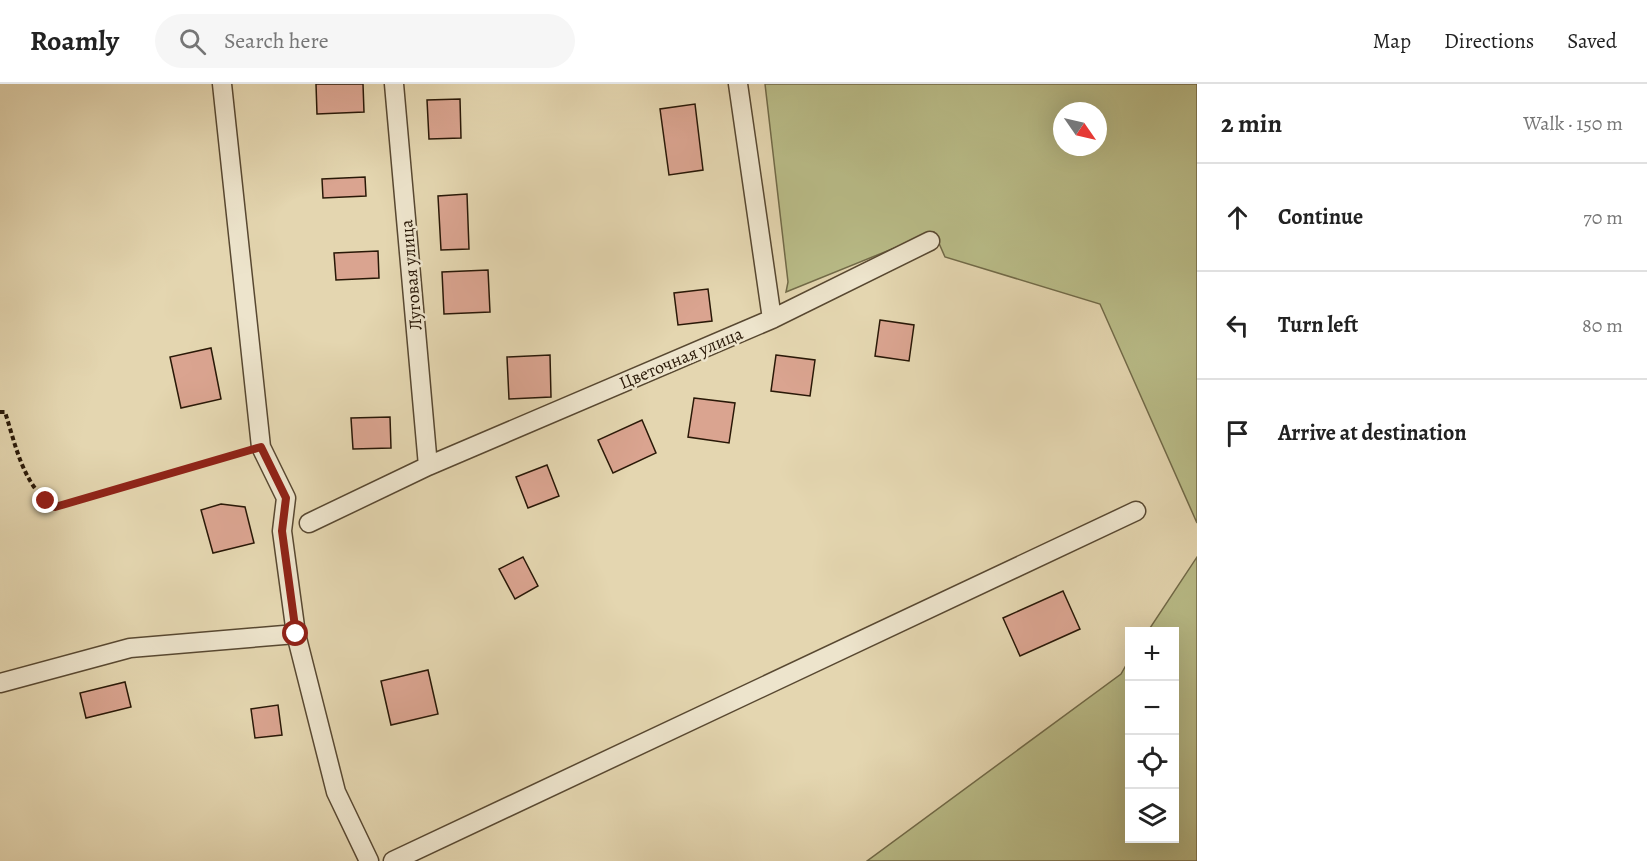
<!DOCTYPE html>
<meta charset="utf-8">
<style>
:root{--surface:#fff;--page:#f6f6f6;--text:#222;--muted:#767676;--line:#e0e0e0}
body{margin:0;font-family:Alegreya,serif;background:var(--page);color:var(--text)}
.controls{position:absolute;right:18px;bottom:18px;display:grid;overflow:hidden;border-radius:0px;box-shadow:0 6px 24px #0002}
.controls button{width:54px;height:54px;display:grid;place-items:center;padding:0;border:0;border-bottom:2px solid var(--line);background:var(--surface);color:var(--text);font:30px sans-serif}
.compass{position:absolute;left:1053px;top:18px;width:54px;height:54px;border-radius:50%;background:var(--surface);box-shadow:0 6px 24px #0002;rotate:124deg}
.stop{position:absolute;width:18px;height:18px;margin:-14px;border:4px solid #8f2418;border-radius:50%;background:#fff}
.stop.end{background:#8f2418;border-color:#fff;box-shadow:0 2px 6px #0008}
.list{margin:0;padding:0;list-style:none}
h2{display:flex;justify-content:space-between;align-items:center;height:78px;margin:0;padding:0 24px;font-size:26px}
h2 small{font-size:20px;font-weight:400;color:var(--muted)}
.list li{display:grid;grid-template-columns:39px 1fr auto;gap:18px;align-items:center;box-sizing:border-box;height:108px;padding:0 24px;border-top:2px solid var(--line)}
.list b{display:block;font-size:22px;white-space:nowrap}
.list em{font-size:20px;font-style:normal;color:var(--muted)}
.icon{flex:none;width:33px;height:33px;fill:none;stroke:currentColor;stroke-width:2;stroke-linecap:round;stroke-linejoin:round}
.map{position:relative;flex:none;width:1197px;height:777px;overflow:hidden}
header{display:flex;align-items:center;gap:36px;box-sizing:border-box;height:84px;padding:0 30px;background:var(--surface);border-bottom:2px solid var(--line)}
header strong{font-size:28px}
nav{display:flex;gap:33px;margin-inline-start:auto;font-size:21px}
.search{width:420px;height:54px;background:var(--page);display:flex;align-items:center;gap:15px;box-sizing:border-box;padding:0 21px;border-radius:33px;color:var(--muted);font-size:22px}
main{display:flex}
aside{flex:1;background:var(--surface)}
.map>svg:first-child{display:block}
.green{fill:#b9bc88;stroke:#716a48;stroke-width:1.5;fill-rule:evenodd}
.building{fill:#daa490;stroke:#291807;stroke-width:1.5}
.lines{fill:none;stroke-linecap:round;stroke-linejoin:round}
.minor-casing{stroke:#584831;stroke-width:21}
.path{stroke:#291807;stroke-width:4;stroke-dasharray:4.5 3;stroke-linecap:butt}
.minor{stroke:#ede4cc;stroke-width:18}
.route{stroke:#8f2418;stroke-width:8}
.labels{text-anchor:middle;dominant-baseline:central;stroke-width:5;stroke-linejoin:round;paint-order:stroke}
.street-label{font-size:18px;fill:#291807;stroke:#ede4cc}
</style>
<header>
<strong>Roamly</strong>
<div class="search"><svg class="icon" aria-label="search" viewBox="0 0 24 24"><circle cx="10" cy="10" r="6"/><path d="M15 15l6 6"/></svg>Search here</div>
<nav><a>Map</a><a>Directions</a><a>Saved</a></nav>
</header>
<main>
<div class="map">
<svg width="1197" height="777" viewBox="0 0 1197 777">
<rect width="100%" height="100%" fill="#e4d6b0"/>
<filter id="stains"><feTurbulence type="fractalNoise" baseFrequency=".00333" numOctaves="4"/><feColorMatrix values="0 0 0 0 .2 0 0 0 0 .09 0 0 0 0 .02 0 0 0 .5 -.17"/></filter>
<radialGradient id="worn" r=".72"><stop offset=".6" stop-color="#630" stop-opacity="0"/><stop offset="1" stop-color="#630" stop-opacity=".3"/></radialGradient>
<path class="green" d="M 765,0 L 1197,0 L 1197,439 L 1100,220 L 945,173 L 934,148 L 786,208 L 788,198 ZM 1062,27 L 1098,27 L 1098,63 L 1062,63 Z
M 1197,473 L 1197,777 L 867,777 L 1121,590 L 1129,576 L 1130,754 L 1174,754 L 1174,548 L 1148,547 Z"/>
<path class="building" d="M 316,0 L 363,0 L 364,28 L 317,30 Z
M 460,15 L 461,54 L 429,55 L 427,16 Z
M 695,20 L 703,86 L 669,91 L 660,25 Z
M 365,93 L 366,112 L 323,114 L 322,95 Z
M 467,110 L 469,165 L 441,166 L 438,112 Z
M 378,167 L 379,194 L 336,196 L 334,169 Z
M 488,186 L 490,228 L 444,230 L 442,188 Z
M 708,205 L 712,237 L 678,241 L 674,209 Z
M 880,236 L 914,241 L 909,277 L 875,272 Z
M 211,264 L 221,315 L 181,324 L 170,273 Z
M 550,271 L 551,313 L 509,315 L 507,273 Z
M 776,271 L 815,276 L 810,312 L 771,307 Z
M 694,314 L 735,319 L 729,359 L 688,353 Z
M 390,333 L 391,364 L 353,365 L 351,334 Z
M 642,336 L 656,369 L 613,389 L 598,356 Z
M 547,381 L 559,412 L 528,424 L 516,393 Z
M 221,420 L 245,423 L 254,459 L 213,469 L 201,426 Z
M 523,473 L 538,502 L 515,515 L 499,485 Z
M 1063,507 L 1080,545 L 1020,572 L 1003,534 Z
M 428,586 L 438,630 L 391,641 L 381,597 Z
M 125,598 L 131,623 L 86,634 L 80,609 Z
M 278,621 L 282,651 L 255,654 L 251,625 Z"/>
<g class="lines">
<g class="minor-casing">
<path id="minor" d="M 394,0 L 428,382
M 738,0 L 772,235
M 309,439 L 428,382 L 772,235 L 930,157
M 296,550 L 336,708 L 369,777
M 0,599 L 130,564 L 296,550 L 282,447 L 286,414 L 261,363 L 222,0
M 393,777 L 1136,427"/>
</g>
<path class="path" d="M 0,328 L 5,328 C 16,362 23,403 55,423 L 246,367"/>
<use href="#minor" class="minor"/>
</g>
<g class="lines">
<path class="route" d="M 46,417 L 55,423 L 261,363 L 286,414 L 282,447 L 296,550"/>
</g>
<g class="labels">
<g class="street-label">
<text transform="translate(411 191) rotate(-95)">Луговая улица</text>
<text transform="translate(681 274) rotate(-23)">Цветочная улица</text>
</g>
</g>
<rect width="100%" height="100%" filter="url(#stains)"/>
<rect width="100%" height="100%" fill="url(#worn)"/>
</svg>
<div class="controls">
<button>+</button>
<button>−</button>
<button><svg class="icon" aria-label="locate" viewBox="0 0 24 24"><circle cx="12" cy="12" r="6"/><path d="M12 2v4M12 18v4M2 12h4M18 12h4"/></svg></button>
<button><svg class="icon" aria-label="layers" viewBox="0 0 24 24"><path d="M12 4l9 5-9 5-9-5zM3 14l9 5 9-5"/></svg></button>
</div>
<svg class="compass" viewBox="-18 -18 36 36"><path d="M0-13l5 13h-10z" fill="#e53935"/><path d="M0 13l5-13h-10z" fill="#767676"/></svg>
<div class="stop" style="left:296px;top:550px"></div>
<div class="stop end" style="left:46px;top:417px"></div>
</div>
<aside>
<h2>2 min<small>Walk · 150 m</small></h2>
<ul class="list">
<li><svg class="icon" aria-label="ahead" viewBox="0 0 24 24"><path d="M12 20V5M6 11l6-6 6 6"/></svg><div><b>Continue</b></div><em>70 m</em></li>
<li><svg class="icon" aria-label="left" viewBox="0 0 24 24"><path d="M17 20v-9H6M10 6l-5 5 5 5"/></svg><div><b>Turn left</b></div><em>80 m</em></li>
<li><svg class="icon" aria-label="arrive" viewBox="0 0 24 24"><path d="M6 21V4h12l-3 4 3 4H6"/></svg><div><b>Arrive at destination</b></div></li>
</ul>
</aside>
</main>
